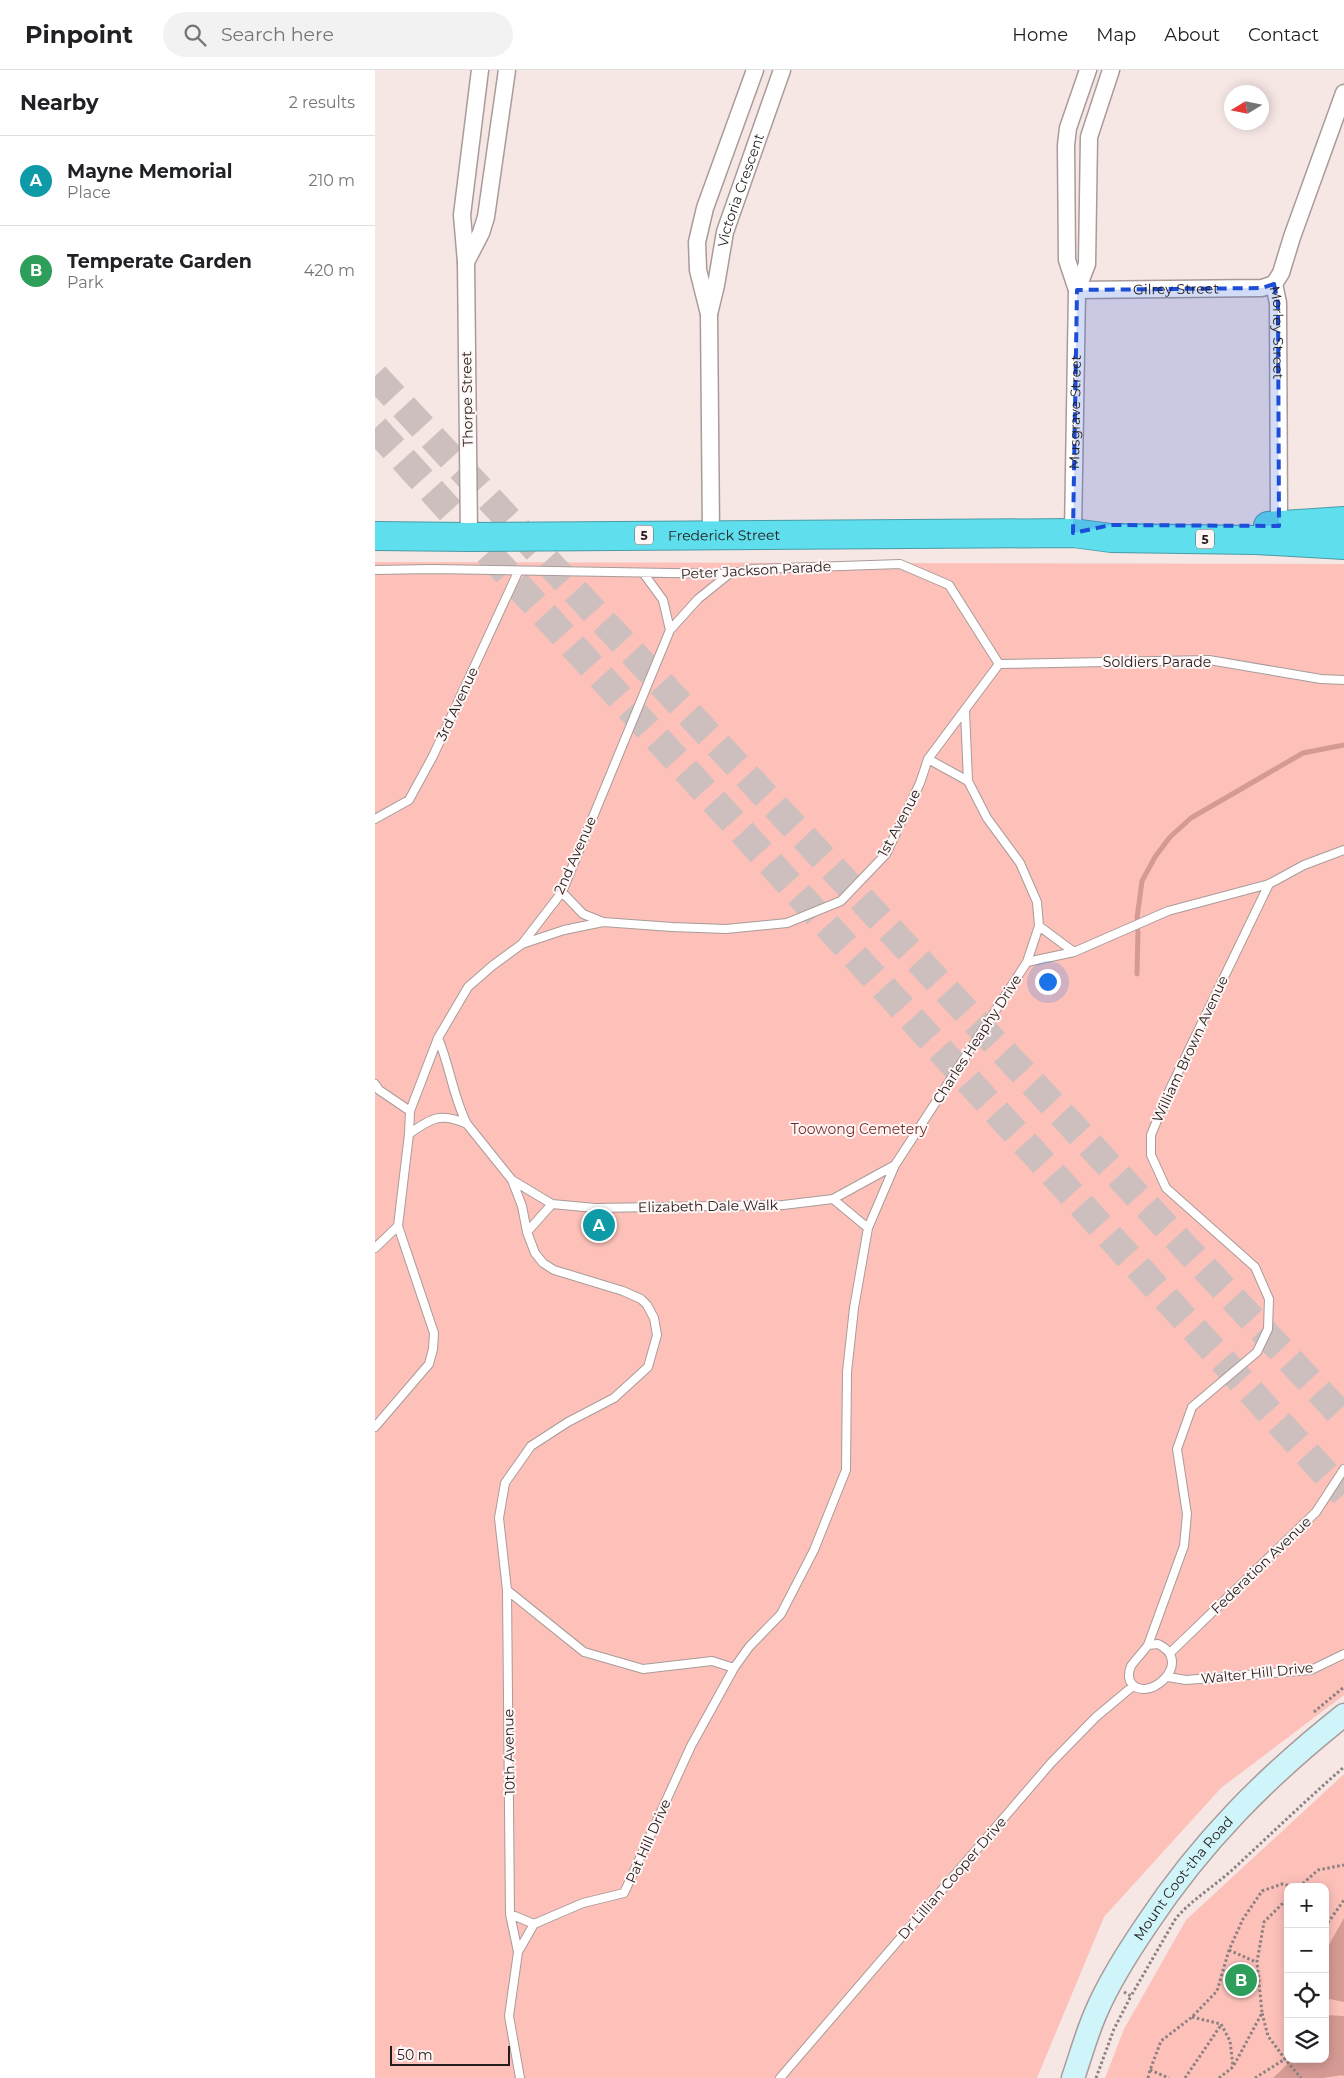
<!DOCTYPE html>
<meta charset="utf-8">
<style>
:root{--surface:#fff;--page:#f2f2f2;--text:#202124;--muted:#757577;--line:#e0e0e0;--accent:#ea580c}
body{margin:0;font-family:Montserrat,sans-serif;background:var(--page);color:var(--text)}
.controls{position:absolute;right:15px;bottom:15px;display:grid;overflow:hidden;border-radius:10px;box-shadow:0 2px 12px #0003}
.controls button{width:45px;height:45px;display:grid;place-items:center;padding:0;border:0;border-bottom:1px solid var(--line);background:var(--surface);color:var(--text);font:25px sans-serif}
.compass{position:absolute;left:849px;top:15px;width:45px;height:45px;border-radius:50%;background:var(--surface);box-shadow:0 2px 12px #0003;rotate:260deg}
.scale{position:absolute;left:15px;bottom:12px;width:120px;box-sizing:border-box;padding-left:5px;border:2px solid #231d1d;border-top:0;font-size:14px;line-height:18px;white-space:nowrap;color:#231d1d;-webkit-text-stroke:4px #fff6f5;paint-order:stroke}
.you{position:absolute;left:672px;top:911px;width:18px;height:18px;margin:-12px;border:4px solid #fff;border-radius:50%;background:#1a73e8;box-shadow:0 0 0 8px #1a73e833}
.badge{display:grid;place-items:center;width:32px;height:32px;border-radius:50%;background:var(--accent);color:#fff;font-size:16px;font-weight:700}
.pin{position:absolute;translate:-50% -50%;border:2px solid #fff;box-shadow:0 1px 5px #0006}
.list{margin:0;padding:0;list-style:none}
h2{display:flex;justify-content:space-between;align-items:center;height:65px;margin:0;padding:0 20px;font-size:21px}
h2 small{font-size:16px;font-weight:400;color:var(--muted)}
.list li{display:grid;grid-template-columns:32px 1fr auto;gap:15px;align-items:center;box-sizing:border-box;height:90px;padding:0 20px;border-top:1px solid var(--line)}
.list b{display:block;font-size:19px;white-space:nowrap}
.list p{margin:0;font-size:16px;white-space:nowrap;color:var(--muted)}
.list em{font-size:16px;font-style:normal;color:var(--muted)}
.icon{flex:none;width:28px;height:28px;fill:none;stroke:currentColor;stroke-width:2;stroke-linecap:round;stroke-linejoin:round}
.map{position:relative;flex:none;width:969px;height:2008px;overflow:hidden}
header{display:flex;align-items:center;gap:30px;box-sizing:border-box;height:70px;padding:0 25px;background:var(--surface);border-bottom:1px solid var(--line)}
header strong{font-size:24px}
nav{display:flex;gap:28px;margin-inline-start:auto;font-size:18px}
.search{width:350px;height:45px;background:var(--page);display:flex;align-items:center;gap:12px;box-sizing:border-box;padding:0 18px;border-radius:28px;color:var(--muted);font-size:19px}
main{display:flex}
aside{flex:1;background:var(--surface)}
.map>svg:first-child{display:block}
.green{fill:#fdc1ba;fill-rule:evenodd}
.water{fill:#d59a93}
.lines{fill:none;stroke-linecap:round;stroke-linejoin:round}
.stream{stroke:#d59a93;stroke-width:5}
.highway-tunnel{stroke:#ccbfbd;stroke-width:28;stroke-dasharray:28 14;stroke-linecap:butt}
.lane-casing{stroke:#a99b99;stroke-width:10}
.street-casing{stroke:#a99b99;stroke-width:19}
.secondary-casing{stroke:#a99b99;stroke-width:25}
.highway-casing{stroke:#4a9ba5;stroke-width:30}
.path{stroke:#8b8180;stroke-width:3;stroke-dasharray:2.5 2.5;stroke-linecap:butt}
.lane{stroke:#fff;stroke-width:8}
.street{stroke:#fff;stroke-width:16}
.secondary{stroke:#cff5fa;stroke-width:22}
.highway{stroke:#5fdfee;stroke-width:28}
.marked{fill:#1d4ed8;fill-opacity:0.2;stroke:#1d4ed8;stroke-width:4;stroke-dasharray:10 6;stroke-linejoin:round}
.labels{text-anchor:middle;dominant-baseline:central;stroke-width:4;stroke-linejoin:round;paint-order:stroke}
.shield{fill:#fff6f5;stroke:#655e5e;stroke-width:1}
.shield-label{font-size:12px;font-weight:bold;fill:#231d1d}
.street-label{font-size:14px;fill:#231d1d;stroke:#fff6f5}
.park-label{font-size:14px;fill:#732c28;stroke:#fff6f5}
</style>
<header>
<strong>Pinpoint</strong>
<div class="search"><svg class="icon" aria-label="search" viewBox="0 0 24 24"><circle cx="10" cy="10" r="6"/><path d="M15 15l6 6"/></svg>Search here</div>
<nav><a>Home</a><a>Map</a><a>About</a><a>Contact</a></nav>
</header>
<main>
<aside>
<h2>Nearby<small>2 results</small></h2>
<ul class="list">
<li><span class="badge" style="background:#0f9aa8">A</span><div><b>Mayne Memorial</b><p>Place</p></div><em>210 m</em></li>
<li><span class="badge" style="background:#2e9e5b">B</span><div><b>Temperate Garden</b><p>Park</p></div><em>420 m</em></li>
</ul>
</aside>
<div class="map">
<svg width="969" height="2008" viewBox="0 0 969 2008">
<rect width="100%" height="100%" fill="#f6e7e5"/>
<path class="green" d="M 0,492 L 969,494 L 969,1625 L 846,1718 L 729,1847 L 662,2008 L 0,2008 Z
M 969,1704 L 969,2008 L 730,2008 L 749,1959 L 811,1850 ZM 913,1817 L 950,1817 L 950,1989 L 913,1989 Z"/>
<path class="water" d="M 969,1848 L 969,1932 L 950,1928 L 950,1882 Z
M 950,1945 L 969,1946 L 969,2006 L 967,2005 L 948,2008 L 898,2008 L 918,1989 L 950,1989 Z"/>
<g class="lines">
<path class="stream" d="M 762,848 L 767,811 L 780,787 L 795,767 L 816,748 L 928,683 L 969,675
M 762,904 L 763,861"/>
<path class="highway-tunnel" d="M 0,306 L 969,1348
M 0,358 L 969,1424"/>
<g class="lane-casing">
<path id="lane" d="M 0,500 L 57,499 L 354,504 L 378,499 L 525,494 L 574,515 L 624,594
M 269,504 L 288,530 L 295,560 L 323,529 L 354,504
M 624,594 L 834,590 L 946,609 L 969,610
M 553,689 L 593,711 L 590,641
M 593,711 L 612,748 L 645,793 L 662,832 L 664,856
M 0,749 L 34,730 L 58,686 L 143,502
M 228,852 L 297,857 L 351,859 L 412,853 L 466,831 L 511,784 L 545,713 L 553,689 L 624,594
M 147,874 L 189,860 L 228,852 L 208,844 L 187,822
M 652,892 L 699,882 L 793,841 L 894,814 L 929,795 L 969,780
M 0,1014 L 4,1020 L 35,1041
M 92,1054 L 137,1110 L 177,1134 L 220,1138 L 408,1135 L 458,1129
M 34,1064 C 56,1048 66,1042 92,1054 C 78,1027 75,996 63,968
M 137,1110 L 147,1136 L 152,1162 L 177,1134
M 493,1158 L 458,1129 L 520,1095
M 152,1162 L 160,1183 L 168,1193 L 179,1200 L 248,1221 L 266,1229 L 272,1235 L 279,1248 L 282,1265 L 273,1297 L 239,1328 L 193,1352 L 156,1376 L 130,1413 L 124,1448 L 132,1520 L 209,1582 L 268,1599 L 337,1591 L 359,1598
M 0,1178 L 23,1156
M 0,1357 L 54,1294 L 58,1279 L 59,1263 L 23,1156 L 34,1064 L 35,1041 L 63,968 L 93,917 L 117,896 L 147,874 L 187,822 L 295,560
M 132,1520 L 135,1844
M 783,1574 C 822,1593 769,1637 755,1611 C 753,1606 754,1601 756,1596 C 761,1589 768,1582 773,1575 Z
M 773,1575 L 809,1476 L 812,1444 L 802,1379 L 817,1337 L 882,1282 L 893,1259 L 894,1229 L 880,1197 L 791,1118 L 776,1085 L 776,1065 L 795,1019 L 894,814
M 795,1583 L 941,1442 L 969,1399
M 793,1607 L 811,1610 L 936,1600 L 969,1584
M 143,1882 L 135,1844 L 159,1854
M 145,2008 L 134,1946 L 143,1882 L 159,1854 L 208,1833 L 249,1823 L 316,1676 L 359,1598 L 374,1577 L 406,1544 L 439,1480 L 471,1400 L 472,1302 L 479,1238 L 493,1158 L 520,1095 L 652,892 L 664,856 L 699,882
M 405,2008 L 676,1693 L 721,1647 L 758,1616"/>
</g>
<g class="street-casing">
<g id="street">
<path d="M 91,192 L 106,163 L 111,147 L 132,0"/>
<path id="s1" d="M 899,214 L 903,233 L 904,456"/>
<path d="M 899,214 L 906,203 L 917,167 L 969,23"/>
<path d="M 702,220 L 712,194 L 714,67 L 736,0"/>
<path id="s2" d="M 702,220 L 887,218 L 899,214"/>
<path id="s3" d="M 334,244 L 341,215 L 350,162 L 407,0"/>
<path id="s4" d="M 698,463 L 702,220 L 692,190 L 691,75 L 693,58 L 713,0"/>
<path d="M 336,464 L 334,244 L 323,200 L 322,172 L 330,138 L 380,0"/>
<path d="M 94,467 L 91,192 L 87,145 L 105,0"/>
</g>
</g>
<g class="secondary-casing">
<g id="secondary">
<path id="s5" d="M 698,2008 C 706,1985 712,1962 722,1940 C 735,1910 753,1882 772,1854 C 827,1771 891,1707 969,1645"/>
</g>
</g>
<g class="highway-casing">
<g id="highway">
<path d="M 893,456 L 969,451"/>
<path id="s6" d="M 0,466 L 94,467 L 698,463 L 736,468 L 881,470 L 969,475"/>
</g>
</g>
<path class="path" d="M 939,1642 L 969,1617
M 924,1817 L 943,1800 L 969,1795
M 950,1857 L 969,1830
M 854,1880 L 881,1892
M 749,1922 L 756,1926 L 801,1848 C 818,1829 838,1817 856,1801 C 894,1766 930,1731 969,1697
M 817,1947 L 846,1954 L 855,1971 L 858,1996
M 913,1983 L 910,1989 L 926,2008
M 775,2000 L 794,2008
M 721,2008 L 739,1959 L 756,1926
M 773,2008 L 775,2000 L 786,1971 L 817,1947 L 842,1921 L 854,1880 L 868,1849 L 887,1821 L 907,1814 L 920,1817
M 810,2008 L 846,1955
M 844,2008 L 858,1997 L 887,1943 L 882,1892 L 889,1852 L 913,1828
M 880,2008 L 910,1989 L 893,1966 L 887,1943"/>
<use href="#lane" class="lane"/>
<use href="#street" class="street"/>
<use href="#secondary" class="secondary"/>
<use href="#highway" class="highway"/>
</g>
<path class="marked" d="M 899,214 L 903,233 L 904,456 L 736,455 L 698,463 L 702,220 L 887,218 Z"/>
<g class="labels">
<g class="shield">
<rect x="260" y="455.5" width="18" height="19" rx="4"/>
<rect x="821" y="459.5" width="18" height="19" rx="4"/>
</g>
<g class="shield-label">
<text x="269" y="465">5</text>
<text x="830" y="469">5</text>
</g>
<g class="street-label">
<text stroke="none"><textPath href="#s3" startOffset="128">Victoria Crescent</textPath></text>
<text stroke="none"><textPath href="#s2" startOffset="99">Gilrey Street</textPath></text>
<text stroke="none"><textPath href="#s1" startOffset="49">Morley Street</textPath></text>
<text transform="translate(92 329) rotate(-91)">Thorpe Street</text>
<text stroke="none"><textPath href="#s4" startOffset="121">Musgrave Street</textPath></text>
<text stroke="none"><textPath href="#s6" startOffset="349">Frederick Street</textPath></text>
<text transform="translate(381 500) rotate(-3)">Peter Jackson Parade</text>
<text x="782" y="592">Soldiers Parade</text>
<text transform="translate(82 634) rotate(-65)">3rd Avenue</text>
<text transform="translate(524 753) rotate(-62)">1st Avenue</text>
<text transform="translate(200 785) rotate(-66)">2nd Avenue</text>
<text transform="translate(602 969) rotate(-57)">Charles Heaphy Drive</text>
<text transform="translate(815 979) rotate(-65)">William Brown Avenue</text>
<text transform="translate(333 1136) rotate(-1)">Elizabeth Dale Walk</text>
<text transform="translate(886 1495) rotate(-44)">Federation Avenue</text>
<text transform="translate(882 1603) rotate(-6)">Walter Hill Drive</text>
<text transform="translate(134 1682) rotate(-91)">10th Avenue</text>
<text transform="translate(273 1771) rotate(-66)">Pat Hill Drive</text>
<text transform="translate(577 1808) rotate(-49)">Dr Lillian Cooper Drive</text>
<text stroke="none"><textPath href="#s5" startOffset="230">Mount Coot-tha Road</textPath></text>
</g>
<g class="park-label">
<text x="484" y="1059">Toowong Cemetery</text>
</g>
</g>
</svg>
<div class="controls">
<button>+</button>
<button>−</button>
<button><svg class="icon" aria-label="locate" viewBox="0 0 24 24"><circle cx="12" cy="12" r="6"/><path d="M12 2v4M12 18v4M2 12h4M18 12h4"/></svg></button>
<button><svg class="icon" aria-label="layers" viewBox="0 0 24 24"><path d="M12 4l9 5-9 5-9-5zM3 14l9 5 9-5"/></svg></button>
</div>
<svg class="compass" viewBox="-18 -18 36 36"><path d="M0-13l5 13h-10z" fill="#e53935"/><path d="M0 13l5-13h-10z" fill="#757577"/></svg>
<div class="scale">50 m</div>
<div class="you"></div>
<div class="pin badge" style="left:224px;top:1155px;background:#0f9aa8">A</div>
<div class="pin badge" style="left:866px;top:1910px;background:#2e9e5b">B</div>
</div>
</main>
